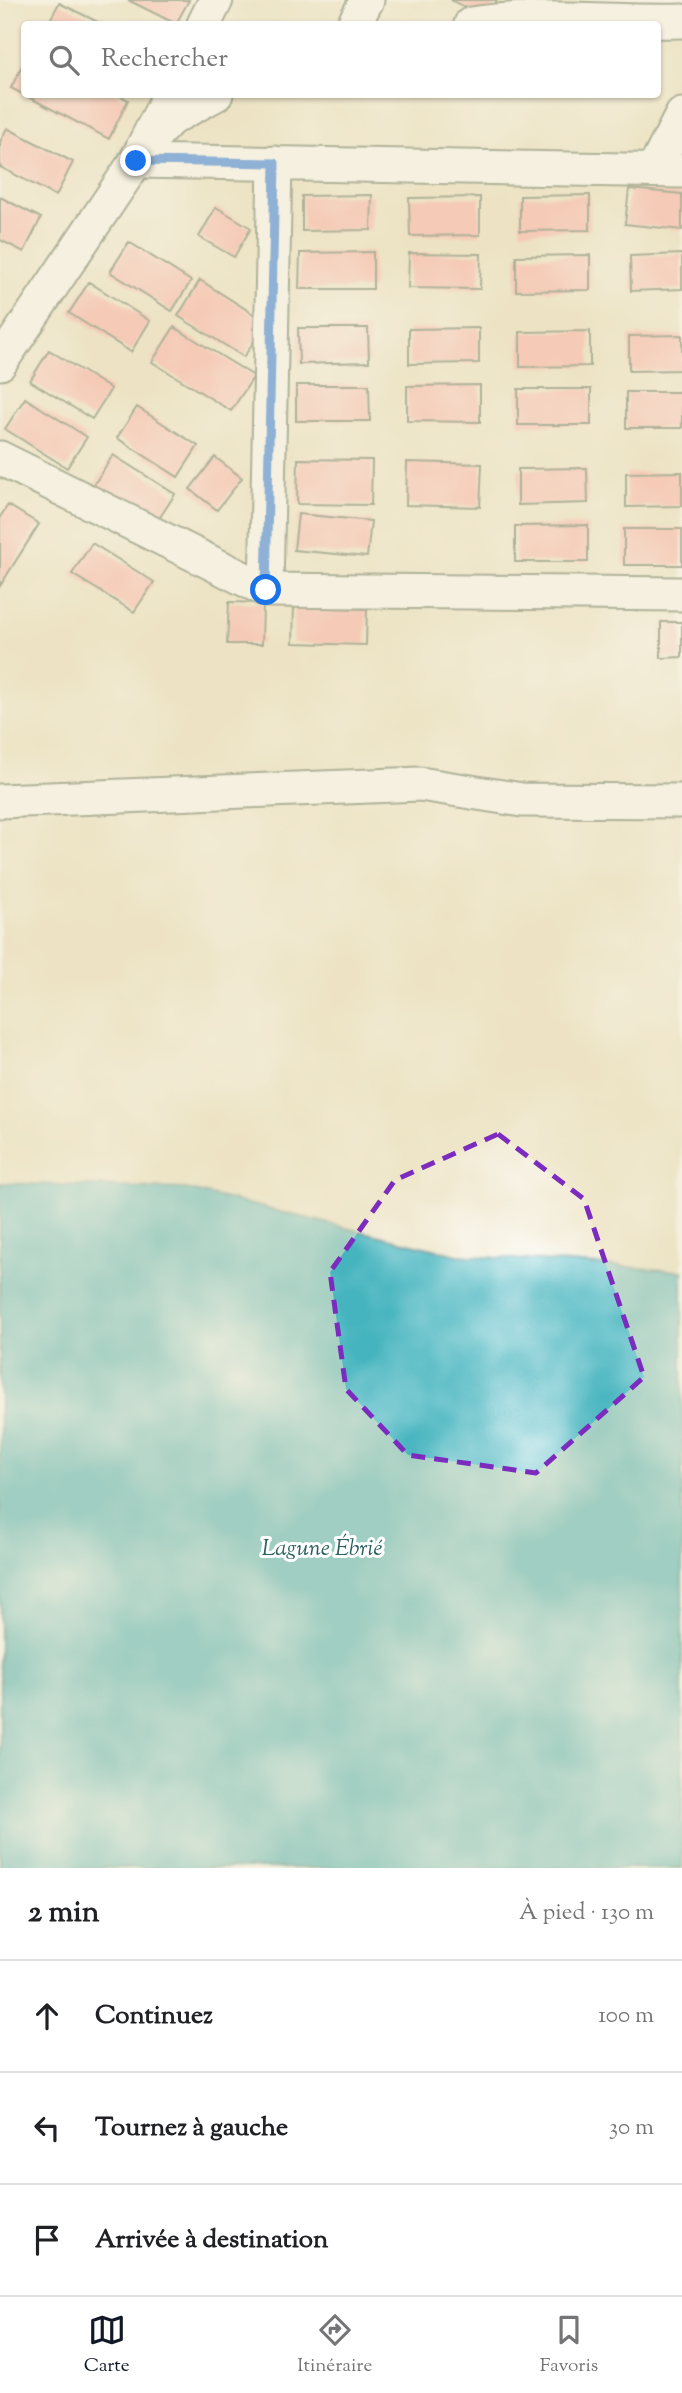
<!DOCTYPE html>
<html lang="fr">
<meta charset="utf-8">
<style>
:root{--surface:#fff;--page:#f2f2f2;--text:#202124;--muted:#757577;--line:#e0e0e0;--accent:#111827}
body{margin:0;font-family:"Sorts Mill Goudy",serif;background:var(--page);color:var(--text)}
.stop{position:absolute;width:21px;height:21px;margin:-16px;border:5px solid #1a73e8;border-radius:50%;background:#fff}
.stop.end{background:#1a73e8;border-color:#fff;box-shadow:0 2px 7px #0008}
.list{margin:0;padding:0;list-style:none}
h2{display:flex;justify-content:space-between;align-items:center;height:91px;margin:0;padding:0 28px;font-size:30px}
h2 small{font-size:23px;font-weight:400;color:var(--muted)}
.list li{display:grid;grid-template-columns:46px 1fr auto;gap:21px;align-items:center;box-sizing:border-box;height:112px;padding:0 28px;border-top:2px solid var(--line)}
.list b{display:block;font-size:26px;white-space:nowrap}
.list em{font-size:23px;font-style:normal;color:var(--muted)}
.icon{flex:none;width:38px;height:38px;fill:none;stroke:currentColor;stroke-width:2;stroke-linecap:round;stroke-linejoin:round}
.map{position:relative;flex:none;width:682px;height:1868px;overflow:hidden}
.search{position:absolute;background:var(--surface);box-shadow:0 2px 5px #0004;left:21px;right:21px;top:21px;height:77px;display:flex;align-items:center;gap:18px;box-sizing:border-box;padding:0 24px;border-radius:7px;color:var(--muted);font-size:26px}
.sheet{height:427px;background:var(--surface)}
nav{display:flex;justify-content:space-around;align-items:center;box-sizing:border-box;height:98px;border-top:2px solid var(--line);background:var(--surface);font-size:19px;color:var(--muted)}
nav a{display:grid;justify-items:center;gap:4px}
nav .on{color:var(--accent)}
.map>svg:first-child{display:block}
.water{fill:#45b4be;stroke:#327879;stroke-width:2}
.building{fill:#feaaa4}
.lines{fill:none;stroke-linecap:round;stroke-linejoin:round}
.street-casing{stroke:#677766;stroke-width:37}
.street{stroke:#fff;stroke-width:33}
.route{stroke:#1a73e8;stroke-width:9}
.marked{fill:none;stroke:#7b2cbf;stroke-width:5;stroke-dasharray:14 9;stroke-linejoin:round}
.labels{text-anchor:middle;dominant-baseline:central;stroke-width:6;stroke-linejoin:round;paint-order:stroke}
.water-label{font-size:23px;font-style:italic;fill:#2a615d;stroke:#fff}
</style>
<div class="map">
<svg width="682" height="1868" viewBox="0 0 682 1868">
<rect width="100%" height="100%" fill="#fff"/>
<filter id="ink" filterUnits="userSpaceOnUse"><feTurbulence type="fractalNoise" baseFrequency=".0143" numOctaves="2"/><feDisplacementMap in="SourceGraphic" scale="14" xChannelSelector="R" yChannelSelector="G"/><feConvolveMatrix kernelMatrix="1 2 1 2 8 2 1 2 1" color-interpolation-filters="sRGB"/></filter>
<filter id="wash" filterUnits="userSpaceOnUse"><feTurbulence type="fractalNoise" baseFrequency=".00686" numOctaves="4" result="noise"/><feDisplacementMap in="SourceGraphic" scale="28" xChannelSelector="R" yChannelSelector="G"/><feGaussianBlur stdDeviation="1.57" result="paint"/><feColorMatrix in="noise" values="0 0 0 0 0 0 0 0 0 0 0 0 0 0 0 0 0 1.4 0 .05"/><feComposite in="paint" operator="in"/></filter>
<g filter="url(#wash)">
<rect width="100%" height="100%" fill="#ede3c4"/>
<path class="water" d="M 0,1183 L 186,1189 L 458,1255 L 682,1271 L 682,1868 L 0,1868 Z"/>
<g id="blocks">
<path class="building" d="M 128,0 L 189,0 L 176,24 Z
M 451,0 L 497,0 L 487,19 Z
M 59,3 L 102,24 L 48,24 Z
M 24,62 L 24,94 L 117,94 L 128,100 L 109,139 L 11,88 Z
M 7,128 L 73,162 L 56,196 L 0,167 L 0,142 Z
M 629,189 L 682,194 L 682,230 L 625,224 Z
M 372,195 L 371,230 L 302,231 L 302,196 Z
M 590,195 L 590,230 L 520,231 L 520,196 Z
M 0,197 L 41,218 L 24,252 L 0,240 Z
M 480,197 L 480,235 L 410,236 L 409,198 Z
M 216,207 L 251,228 L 234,257 L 199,237 Z
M 129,242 L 191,281 L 172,311 L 110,272 Z
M 373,252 L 373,289 L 299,289 L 300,253 Z
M 409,253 L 481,254 L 480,289 L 408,288 Z
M 682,254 L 682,289 L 631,291 L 630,256 Z
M 590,255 L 590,290 L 516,291 L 516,256 Z
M 200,280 L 266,322 L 244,357 L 178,316 Z
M 89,282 L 150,321 L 131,352 L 69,313 Z
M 174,327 L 254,376 L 231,411 L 152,362 Z
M 298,328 L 368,328 L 369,362 L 299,364 Z
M 479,328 L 479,363 L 409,364 L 409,329 Z
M 590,331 L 590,366 L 520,367 L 520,332 Z
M 682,335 L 682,370 L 629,371 L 629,336 Z
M 49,350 L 111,389 L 92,419 L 30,381 Z
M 296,385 L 369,385 L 370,421 L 296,421 Z
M 480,385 L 480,422 L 407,421 L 407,386 Z
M 518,389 L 591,389 L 591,425 L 518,425 Z
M 626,392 L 682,392 L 682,428 L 626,428 Z
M 25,398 L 87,437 L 67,468 L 5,429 Z
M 137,407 L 198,446 L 178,477 L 117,438 Z
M 113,455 L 175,494 L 155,525 L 93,486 Z
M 215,457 L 242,478 L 217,510 L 190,489 Z
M 298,459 L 372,460 L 371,505 L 297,504 Z
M 407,462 L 482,464 L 480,507 L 406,505 Z
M 587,468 L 588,503 L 518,505 L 518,469 Z
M 682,472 L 682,506 L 626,507 L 626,473 Z
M 8,505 L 39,524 L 0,586 L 0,517 Z
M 298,514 L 371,521 L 367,557 L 294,550 Z
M 588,525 L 588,562 L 515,562 L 515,526 Z
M 624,529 L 682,529 L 682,565 L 624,565 Z
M 92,543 L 154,582 L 134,612 L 72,574 Z
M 229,602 L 263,603 L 262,644 L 227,644 Z
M 294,607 L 367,609 L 366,645 L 293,643 Z
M 661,622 L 682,622 L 682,657 L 661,658 Z"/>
</g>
</g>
<g filter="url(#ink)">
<use href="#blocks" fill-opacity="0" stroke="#677766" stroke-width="2"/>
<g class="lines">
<g class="street-casing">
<path id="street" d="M 204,24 L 216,0
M 354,24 L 367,0
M 471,24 C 540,13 613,23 682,21
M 154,136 L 170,119 L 216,94
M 136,161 L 682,171
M 654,170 L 682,115
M 0,363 L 136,161 L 170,94
M 0,458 L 266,590 L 682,594
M 266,590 L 275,163
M 0,801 L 420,784 L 522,800 L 682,801"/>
</g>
<use href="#street" class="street"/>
</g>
</g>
<g class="lines" filter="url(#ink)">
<path class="route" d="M 136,161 L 275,163 L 266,590"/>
</g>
<path d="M0 0H682V1868H0ZM 498,1134 L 584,1199 L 644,1377 L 536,1473 L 408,1455 L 346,1389 L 330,1272 L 395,1180 Z" fill="#ede3c4" fill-opacity=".55" fill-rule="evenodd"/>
<path class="marked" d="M 498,1134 L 584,1199 L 644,1377 L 536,1473 L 408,1455 L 346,1389 L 330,1272 L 395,1180 Z"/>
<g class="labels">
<g class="water-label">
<text x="322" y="1549">Lagune Ébrié</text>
</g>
</g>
</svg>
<div class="stop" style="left:266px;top:590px"></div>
<div class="stop end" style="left:136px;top:161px"></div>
<div class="search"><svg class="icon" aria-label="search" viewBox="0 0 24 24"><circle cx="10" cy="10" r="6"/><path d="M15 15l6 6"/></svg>Rechercher</div>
</div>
<section class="sheet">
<h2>2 min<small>À pied · 130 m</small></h2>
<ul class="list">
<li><svg class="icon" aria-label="ahead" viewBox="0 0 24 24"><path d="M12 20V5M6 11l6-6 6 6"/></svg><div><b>Continuez</b></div><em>100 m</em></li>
<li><svg class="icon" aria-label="left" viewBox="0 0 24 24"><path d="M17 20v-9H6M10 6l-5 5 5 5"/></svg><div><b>Tournez à gauche</b></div><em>30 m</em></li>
<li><svg class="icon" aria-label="arrive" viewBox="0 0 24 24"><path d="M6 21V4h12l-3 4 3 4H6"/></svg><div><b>Arrivée à destination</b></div></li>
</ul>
</section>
<nav>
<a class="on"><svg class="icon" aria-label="map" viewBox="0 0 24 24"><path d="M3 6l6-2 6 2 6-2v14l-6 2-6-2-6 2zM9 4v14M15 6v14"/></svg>Carte</a>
<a><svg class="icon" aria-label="directions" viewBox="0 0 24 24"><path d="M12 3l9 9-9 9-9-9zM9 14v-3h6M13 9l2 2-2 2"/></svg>Itinéraire</a>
<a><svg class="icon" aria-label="saved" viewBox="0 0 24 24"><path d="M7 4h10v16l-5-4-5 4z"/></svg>Favoris</a>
</nav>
